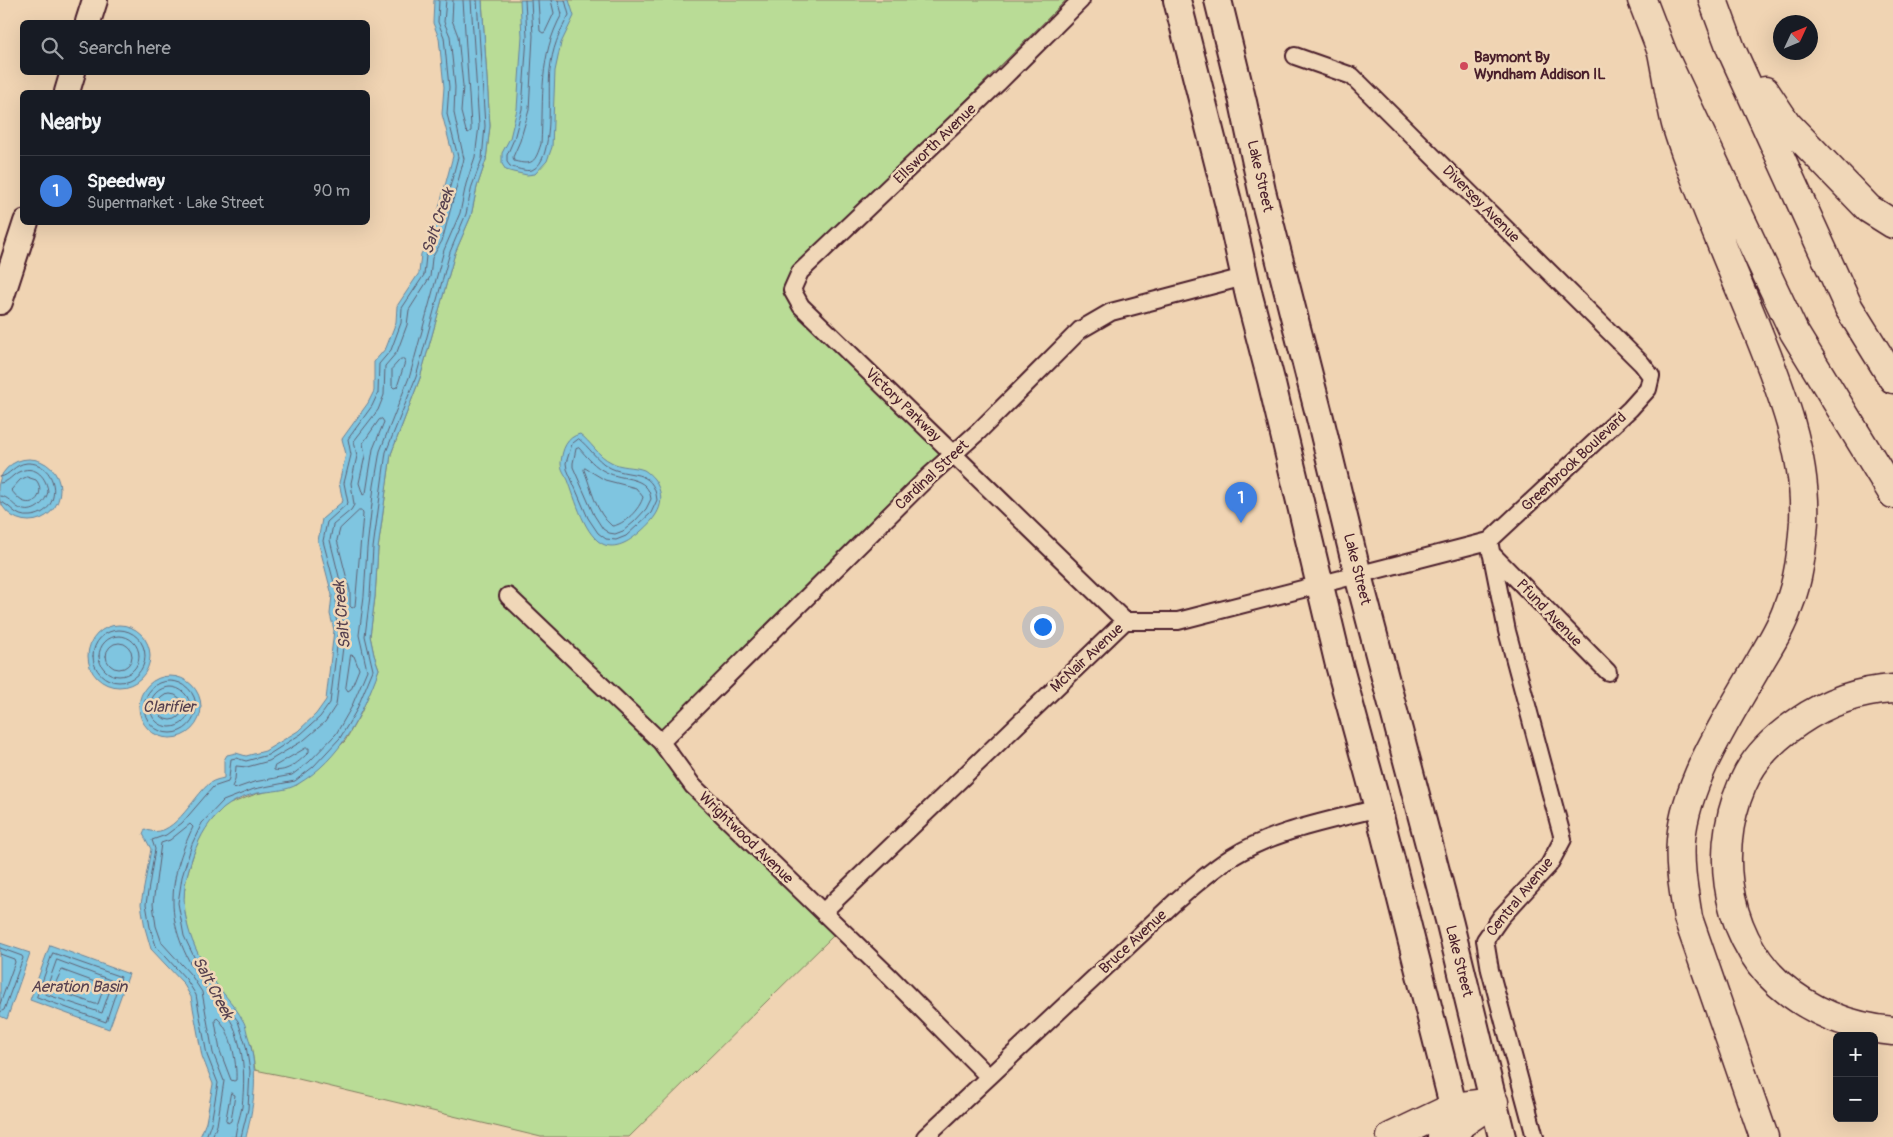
<!DOCTYPE html>
<meta charset="utf-8">
<style>
:root{--surface:#171b24;--page:#242831;--text:#f1f3f6;--muted:#9ea1a6;--line:#363941;--accent:#d1495b}
body{margin:0;font-family:Pangolin,sans-serif;background:var(--page);color:var(--text)}
.controls{position:absolute;right:15px;bottom:15px;display:grid;overflow:hidden;border-radius:8px;box-shadow:0 5px 20px #0002}
.controls button{width:45px;height:45px;display:grid;place-items:center;padding:0;border:0;border-bottom:1px solid var(--line);background:var(--surface);color:var(--text);font:25px sans-serif}
.compass{position:absolute;left:1773px;top:15px;width:45px;height:45px;border-radius:50%;background:var(--surface);box-shadow:0 5px 20px #0002;rotate:46deg}
.you{position:absolute;left:1042px;top:626px;width:18px;height:18px;margin:-12px;border:4px solid #fff;border-radius:50%;background:#1a73e8;box-shadow:0 0 0 8px #1a73e833}
.badge{display:grid;place-items:center;width:32px;height:32px;border-radius:50%;background:var(--accent);color:#fff;font-size:16px;font-weight:700}
.pin{position:absolute;translate:-50% -41px;filter:drop-shadow(0 1px 2px #0008)}
.pin::after{content:'';position:absolute;top:26px;width:18px;height:15px;background:inherit;clip-path:polygon(0 0,100% 0,50% 100%)}
.list{margin:0;padding:0;list-style:none}
h2{display:flex;justify-content:space-between;align-items:center;height:65px;margin:0;padding:0 20px;font-size:21px}
h2 small{font-size:16px;font-weight:400;color:var(--muted)}
.list li{display:grid;grid-template-columns:32px 1fr auto;gap:15px;align-items:center;box-sizing:border-box;height:70px;padding:0 20px;border-top:1px solid var(--line)}
.list b{display:block;font-size:19px;white-space:nowrap}
.list p{margin:0;font-size:16px;white-space:nowrap;color:var(--muted)}
.list em{font-size:16px;font-style:normal;color:var(--muted)}
.icon{flex:none;width:28px;height:28px;fill:none;stroke:currentColor;stroke-width:2;stroke-linecap:round;stroke-linejoin:round}
.map{position:relative;flex:none;width:1893px;height:1137px;overflow:hidden}
.search{position:absolute;background:var(--surface);box-shadow:0 5px 20px #0002;left:20px;top:20px;width:350px;height:55px;display:flex;align-items:center;gap:12px;box-sizing:border-box;padding:0 18px;border-radius:8px;color:var(--muted);font-size:19px}
.panel{position:absolute;background:var(--surface);box-shadow:0 5px 20px #0002;left:20px;top:90px;width:350px;height:135px;border-radius:8px}
.map>svg:first-child{display:block}
.green{fill:#b9dc96;stroke:#827e60}
.water{fill:#7fc5e0;stroke:#6a8398}
.lines{fill:none;stroke-linecap:round;stroke-linejoin:round}
.shore{stroke:#5f6173;stroke-width:1}
.street-casing{stroke:#4a1f2b;stroke-width:20}
.secondary-casing{stroke:#4a1f2b;stroke-width:28}
.primary-casing{stroke:#4a1f2b;stroke-width:30}
.highway-casing{stroke:#4a1f2b;stroke-width:31}
.street{stroke:#f0d7b8;stroke-width:16}
.secondary{stroke:#f0d7b8;stroke-width:24}
.primary{stroke:#f0d7b8;stroke-width:26}
.highway{stroke:#f0d7b8;stroke-width:28}
.poi-dot{fill:#d1495b;stroke:#f0d7b8;stroke-width:2}
.labels{text-anchor:middle;dominant-baseline:central;stroke-width:5;stroke-linejoin:round;paint-order:stroke}
.poi-label{font-size:15px;font-weight:bold;fill:#4a1f2b;stroke:#f0d7b8;text-anchor:start}
.street-label{font-size:15px;fill:#4a1f2b;stroke:#f0d7b8}
.water-label{font-size:16px;font-style:italic;fill:#55404f;stroke:#f0d7b8}
</style>
<div class="map">
<svg width="1893" height="1137" viewBox="0 0 1893 1137">
<rect width="100%" height="100%" fill="#f0d4b3"/>
<filter id="ink" filterUnits="userSpaceOnUse"><feTurbulence type="fractalNoise" baseFrequency=".02" numOctaves="2"/><feDisplacementMap in="SourceGraphic" scale="10" xChannelSelector="R" yChannelSelector="G"/><feConvolveMatrix kernelMatrix="1 2 1 2 8 2 1 2 1" color-interpolation-filters="sRGB"/></filter>
<g filter="url(#ink)">
<path class="green" d="M 482,0 L 1066,0 L 865,201 L 795,267 C 787,281 783,292 791,306 L 933,442 L 943,454 L 671,721 L 669,766 L 690,793 L 835,934 L 629,1137 L 541,1137 L 290,1077 L 255,1070 L 251,1045 L 199,957 L 189,934 L 183,903 L 186,878 L 196,846 L 206,826 L 227,805 L 256,794 L 297,785 L 345,741 L 361,713 L 379,669 L 374,655 L 370,636 L 375,597 L 378,549 L 391,454 L 420,378 L 455,253 L 471,216 L 477,187 L 486,160 L 490,126 Z"/>
<path class="water" d="M 434,0 L 482,0 L 490,126 L 486,160 L 477,187 L 471,216 L 455,253 L 420,378 L 391,454 L 378,549 L 375,597 L 370,636 L 374,655 L 379,669 C 363,713 341,759 298,784 C 287,791 271,791 258,793 C 214,802 197,836 187,876 C 177,916 195,954 217,985 C 225,996 236,1007 242,1019 C 245,1023 246,1028 247,1033 C 259,1068 255,1102 246,1137 L 200,1137 L 206,1122 L 213,1084 L 202,1056 L 191,997 L 183,983 L 151,949 L 145,928 L 141,904 L 151,849 L 143,834 L 145,829 C 172,843 192,797 210,783 C 214,780 220,779 224,778 L 224,760 L 227,755 L 236,753 L 246,756 L 265,751 L 298,731 L 316,714 L 326,700 L 334,630 L 330,614 L 332,595 L 318,541 L 322,519 L 343,501 L 339,483 L 346,454 L 342,439 L 368,403 L 374,391 L 374,362 L 386,348 L 396,322 L 397,306 L 419,273 L 421,254 L 431,238 L 453,156 L 442,114 L 444,87 L 439,38 L 433,23 Z
M 520,0 L 569,0 L 574,16 L 561,43 L 555,71 L 552,147 L 547,161 L 535,174 L 527,175 L 513,172 L 506,170 L 502,164 L 502,153 L 510,138 L 517,109 L 522,36 Z
M 580,434 C 591,442 598,456 611,462 C 621,468 634,466 644,470 C 649,473 655,479 657,484 C 667,504 656,518 640,532 C 631,540 618,549 605,545 C 585,538 575,498 568,480 C 565,474 561,470 561,463 C 562,449 567,437 580,434 Z
M-2 490a31 31 0 1 1 62 0a31 31 0 1 1-62 0Z
M88 656a31 31 0 1 1 62 0a31 31 0 1 1-62 0Z
M139 707a31 31 0 1 1 62 0a31 31 0 1 1-62 0Z
M 0,943 L 30,953 L 7,1019 L 0,1016 Z
M 50,945 L 129,974 L 109,1029 L 30,1000 Z"/>
<g class="lines">
<path class="shore" d="M 446,0 L 444,22 L 450,36 L 455,87 L 454,113 L 464,159 L 442,241 L 432,258 L 430,277 L 409,310 L 407,325 L 397,352 L 385,366 L 384,395 L 378,410 L 354,441 L 357,456 L 351,483 L 354,505 L 351,510 L 333,525 L 330,540 L 343,593 L 341,613 L 345,630 L 336,705 L 325,722 L 304,740 L 269,761 L 247,767 L 236,766 L 235,780 L 232,787 L 234,789 L 254,782 L 292,775 L 309,762 L 336,734 L 351,708 L 367,670 L 359,635 L 364,596 L 367,548 L 374,486 L 380,451 L 410,375 L 444,250 L 460,213 L 466,184 L 475,157 L 479,126 L 471,0
M 453,0 L 452,20 L 458,36 L 463,86 L 461,112 L 466,131 L 468,133 L 471,131 L 471,126 L 463,0
M 525,0 L 527,36 L 522,109 L 514,139 L 507,155 L 507,162 L 510,166 C 515,168 526,172 532,170 C 556,160 547,91 550,70 C 552,50 559,32 569,15 L 565,0
M 531,0 L 533,36 L 529,110 L 520,141 L 513,157 L 514,161 C 533,166 535,162 541,144 C 544,97 538,57 562,14 L 558,0
M 538,0 L 540,31 L 543,33 L 545,32 L 554,13 L 551,0
M 401,359 L 404,359 L 405,362 L 397,387 L 394,388 L 392,386 L 392,369 Z
M 382,419 L 384,422 L 373,449 L 366,493 L 363,495 L 359,483 L 365,456 L 363,443 L 379,420 Z
M 579,439 C 589,447 596,459 607,466 C 628,479 653,466 657,500 L 651,513 L 626,536 L 616,540 L 606,539 L 598,533 L 588,518 L 567,469 L 566,463 L 572,444 Z
M 579,448 C 587,457 595,467 606,472 C 623,481 648,475 651,499 L 646,509 L 634,522 L 623,531 L 615,534 L 609,533 L 603,529 L 594,515 L 573,467 L 573,463 L 576,449 Z
M 585,468 L 605,480 L 636,488 L 643,497 C 640,509 624,525 612,526 C 595,512 592,489 584,470 Z
M 0,477 C 10,476 14,464 27,463 C 60,462 64,514 30,516 C 14,518 11,504 0,502
M 27,477 L 36,480 C 45,490 37,508 22,501 C 18,499 14,493 11,490 L 20,480 Z
M 0,483 C 10,482 12,474 21,471 C 36,465 47,478 48,492 C 44,506 30,516 17,507 C 10,502 9,497 0,496
M 359,511 L 362,511 L 363,514 L 356,595 L 355,606 L 352,608 L 350,606 L 350,591 L 337,540 L 340,529 Z
M93 656a26 26 0 1 1 52 0a26 26 0 1 1-52 0Z
M99 656a20 20 0 1 1 40 0a20 20 0 1 1-40 0Z
M106 656a13 13 0 1 1 26 0a13 13 0 1 1-26 0Z
M 351,655 L 354,656 L 359,669 L 351,689 L 348,691 L 346,688 Z
M144 707a26 26 0 1 1 52 0a26 26 0 1 1-52 0Z
M150 707a20 20 0 1 1 40 0a20 20 0 1 1-40 0Z
M157 707a13 13 0 1 1 26 0a13 13 0 1 1-26 0Z
M 306,748 L 309,748 L 309,752 C 300,761 287,773 274,770 L 274,767 Z
M 0,948 L 22,956 L 23,958 L 4,1010 L 0,1012
M 53,953 L 121,977 L 106,1022 L 37,997 Z
M 0,954 L 14,959 L 15,962 L 0,1004
M 57,960 L 113,981 L 102,1013 L 45,994 Z
M 62,970 L 103,985 L 104,987 L 98,1004 L 95,1004 L 55,990 L 54,987 Z
M 217,1018 C 231,1029 237,1062 236,1080 L 234,1081 L 231,1080 L 220,1051 L 215,1021 Z
M 231,1093 L 235,1095 L 231,1121 L 228,1123 L 226,1120 Z
M 206,1137 L 211,1123 L 218,1083 L 207,1055 L 196,995 L 186,979 L 156,946 L 150,927 L 146,904 L 155,849 L 152,840 L 166,835 L 182,823 L 213,787 L 228,782 L 229,778 L 231,759 L 236,758 L 246,761 L 268,755 L 301,734 L 320,717 L 330,703 L 339,630 L 335,614 L 337,594 L 323,541 L 327,522 L 348,503 L 344,483 L 351,455 L 348,439 L 372,406 L 378,393 L 379,364 L 391,350 L 401,323 L 402,308 L 424,275 L 426,256 L 436,239 L 458,157 L 447,114 L 449,87 L 444,37 L 438,22 L 439,0
M 212,1137 L 217,1125 L 224,1081 L 213,1053 L 202,992 L 191,975 L 162,943 L 156,926 L 153,904 L 161,843 L 170,840 L 190,824 L 193,827 C 162,891 167,934 208,991 C 215,1002 227,1013 233,1025 C 236,1031 238,1040 240,1047 C 245,1066 244,1088 242,1107 C 240,1117 236,1127 235,1137
M 241,1137 L 248,1109 L 250,1071 L 246,1046 L 238,1021 L 212,987 L 195,959 L 184,936 L 178,903 L 182,877 L 192,844 L 202,823 L 223,801 L 254,789 L 295,781 L 313,767 L 340,738 L 356,711 L 373,670 L 365,636 L 370,596 L 373,548 L 386,452 L 416,377 L 450,252 L 466,214 L 472,186 L 482,159 L 485,126 L 477,0"/>
<g class="street-casing">
<path id="street" d="M 1081,0 L 998,83 L 800,272 L 792,290 L 801,306 L 1125,621
M 1489,541 L 1507,631 L 1563,839 L 1549,865 L 1501,917 L 1485,940 L 1490,970 L 1535,1137
M 1491,553 L 1608,672
M 508,596 L 661,742 L 693,786 L 889,976 L 989,1077
M 661,742 L 929,476 L 979,431 L 1080,330 L 1111,312 L 1244,277
M 823,912 L 1125,621 L 1178,621 L 1489,541 L 1630,409 L 1648,389 L 1651,376 L 1642,364 L 1352,76 L 1295,56
M 925,1137 L 1175,902 C 1194,886 1212,869 1232,857 C 1275,830 1330,821 1378,808"/>
</g>
<g class="secondary-casing">
<path id="secondary" d="M 88,22 L 95,0
M 67,92 L 73,72
M 0,302 L 26,222"/>
</g>
<g class="primary-casing">
<path id="primary" d="M 1177,0 L 1228,202 L 1249,296 L 1271,380 L 1338,661 L 1378,808 L 1459,1129
M 1218,0 L 1243,102 L 1262,191 L 1321,422 L 1358,575 L 1450,924 L 1502,1137"/>
</g>
<g class="highway-casing">
<path id="highway" d="M 1642,0 L 1662,52 L 1794,332 L 1893,494
M 1713,0 L 1731,49 L 1849,308 L 1893,379
M 1662,52 C 1667,76 1670,101 1676,124 C 1683,149 1694,174 1703,198 C 1720,242 1739,286 1757,330 C 1781,390 1807,455 1804,521 C 1802,550 1799,580 1788,607 C 1782,626 1771,643 1761,660 C 1731,713 1686,779 1681,840 C 1679,867 1684,892 1688,918 L 1764,1137
M 1765,91 L 1787,124 L 1869,209 L 1893,224
M 1893,689 C 1858,691 1827,702 1798,722 C 1779,735 1759,753 1748,773 C 1712,840 1722,932 1779,984 C 1811,1012 1851,1027 1893,1031
M 1391,1137 L 1454,1107 L 1494,1102
M 1442,1137 L 1486,1107"/>
</g>
<use href="#street" class="street"/>
<use href="#secondary" class="secondary"/>
<use href="#primary" class="primary"/>
<use href="#highway" class="highway"/>
</g>
</g>
<circle class="poi-dot" cx="1464" cy="66" r="5"/>
<g class="labels">
<g class="poi-label">
<text x="1474" y="57">Baymont By<tspan x="1474" dy="17">Wyndham Addison IL</tspan></text>
</g>
<g class="street-label">
<text transform="translate(935 144) rotate(-44)">Ellsworth Avenue</text>
<text transform="translate(1260 176) rotate(77)">Lake Street</text>
<text transform="translate(1481 204) rotate(45)">Diversey Avenue</text>
<text transform="translate(903 405) rotate(44)">Victory Parkway</text>
<text transform="translate(1574 462) rotate(-43)">Greenbrook Boulevard</text>
<text transform="translate(932 475) rotate(-43)">Cardinal Street</text>
<text transform="translate(1357 569) rotate(76)">Lake Street</text>
<text transform="translate(1549 613) rotate(46)">Pfund Avenue</text>
<text transform="translate(1087 658) rotate(-43)">McNair Avenue</text>
<text transform="translate(746 838) rotate(44)">Wrightwood Avenue</text>
<text transform="translate(1520 897) rotate(-51)">Central Avenue</text>
<text transform="translate(1133 942) rotate(-43)">Bruce Avenue</text>
<text transform="translate(1459 961) rotate(76)">Lake Street</text>
</g>
<g class="water-label">
<text transform="translate(438 221) rotate(-71)">Salt Creek</text>
<text transform="translate(342 615) rotate(-95)">Salt Creek</text>
<text x="169" y="707">Clarifier</text>
<text x="79" y="987">Aeration Basin</text>
<text transform="translate(213 988) rotate(62)">Salt Creek</text>
</g>
</g>
</svg>
<div class="controls">
<button>+</button>
<button>−</button>
</div>
<svg class="compass" viewBox="-18 -18 36 36"><path d="M0-13l5 13h-10z" fill="#e53935"/><path d="M0 13l5-13h-10z" fill="#9ea1a6"/></svg>
<div class="you"></div>
<div class="pin badge" style="left:1241px;top:523px;background:#3f7fe0">1</div>
<div class="search"><svg class="icon" aria-label="search" viewBox="0 0 24 24"><circle cx="10" cy="10" r="6"/><path d="M15 15l6 6"/></svg>Search here</div>
<section class="panel">
<h2>Nearby<small></small></h2>
<ul class="list">
<li><span class="badge" style="background:#3f7fe0">1</span><div><b>Speedway</b><p>Supermarket · Lake Street</p></div><em>90 m</em></li>
</ul>
</section>
</div>
